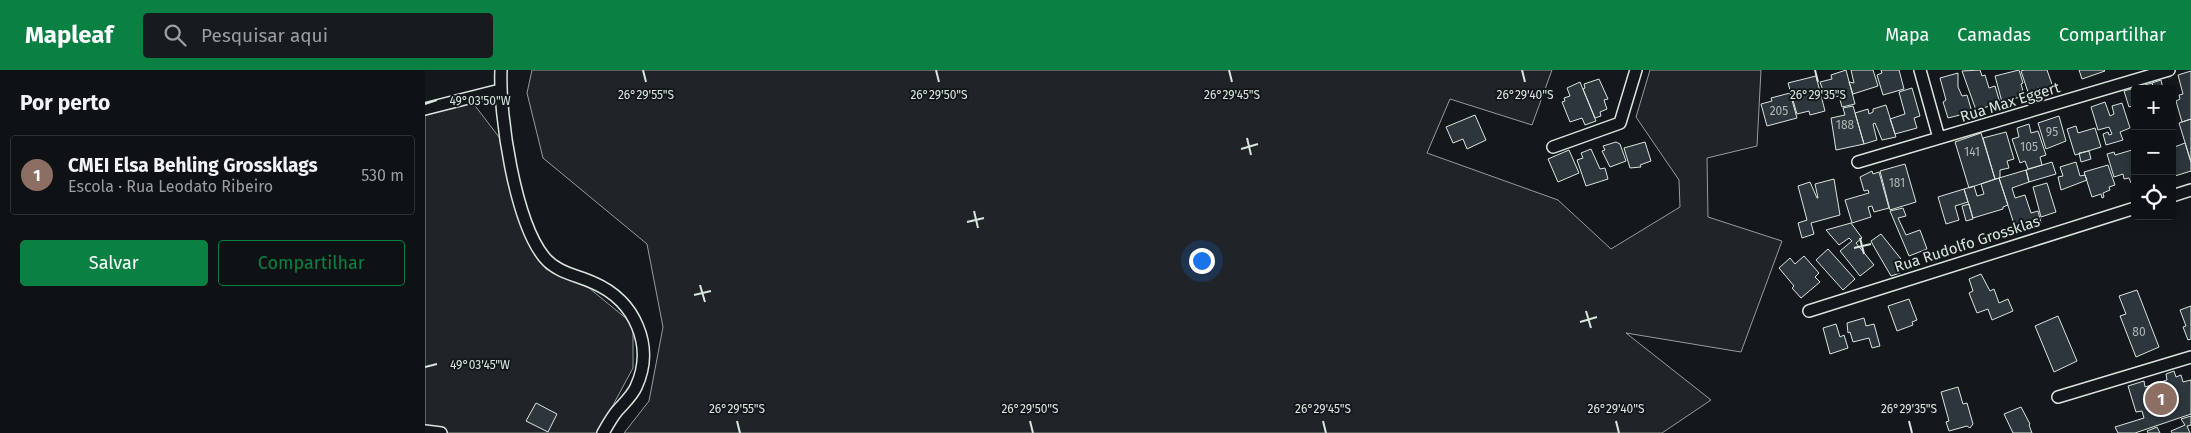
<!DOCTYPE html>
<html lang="pt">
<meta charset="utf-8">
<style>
:root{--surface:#0f1215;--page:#181b1e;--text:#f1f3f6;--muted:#9b9ea0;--line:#2f3234;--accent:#0b8043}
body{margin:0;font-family:"Fira Sans",sans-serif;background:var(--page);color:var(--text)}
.controls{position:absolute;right:15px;top:15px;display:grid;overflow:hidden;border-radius:5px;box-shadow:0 2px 12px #0003}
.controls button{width:45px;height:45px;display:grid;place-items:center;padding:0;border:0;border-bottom:1px solid var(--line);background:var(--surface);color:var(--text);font:25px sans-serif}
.you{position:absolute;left:776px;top:190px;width:18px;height:18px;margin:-12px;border:4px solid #fff;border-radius:50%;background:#1a73e8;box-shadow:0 0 0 8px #1a73e833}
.badge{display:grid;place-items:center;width:32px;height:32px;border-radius:50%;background:var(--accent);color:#fff;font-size:16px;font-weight:700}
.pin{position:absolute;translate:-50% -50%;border:2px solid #fff;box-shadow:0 1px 5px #0006}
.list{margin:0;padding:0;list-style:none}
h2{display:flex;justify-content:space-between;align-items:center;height:65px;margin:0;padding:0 20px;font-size:21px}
h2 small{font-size:16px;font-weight:400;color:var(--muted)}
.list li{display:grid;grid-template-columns:32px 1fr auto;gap:15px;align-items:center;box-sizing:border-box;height:80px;margin:0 10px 10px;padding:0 10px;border:1px solid var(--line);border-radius:5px}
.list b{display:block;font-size:19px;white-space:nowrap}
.list p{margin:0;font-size:16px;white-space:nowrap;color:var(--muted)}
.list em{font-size:16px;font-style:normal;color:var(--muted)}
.actions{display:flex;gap:10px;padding:15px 20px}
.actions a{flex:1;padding:11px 0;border:1px solid var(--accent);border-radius:5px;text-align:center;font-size:18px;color:var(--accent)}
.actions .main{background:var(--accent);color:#fff}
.icon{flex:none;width:28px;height:28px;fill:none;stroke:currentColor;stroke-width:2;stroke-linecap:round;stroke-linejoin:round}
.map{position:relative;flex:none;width:1766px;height:363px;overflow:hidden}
header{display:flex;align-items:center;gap:30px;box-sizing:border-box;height:70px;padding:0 25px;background:var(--accent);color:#fff}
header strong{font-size:24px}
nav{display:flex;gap:28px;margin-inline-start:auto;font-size:18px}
.search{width:350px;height:45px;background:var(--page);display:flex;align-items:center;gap:12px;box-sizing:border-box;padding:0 18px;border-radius:5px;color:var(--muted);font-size:19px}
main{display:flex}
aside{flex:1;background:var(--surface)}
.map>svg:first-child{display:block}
.green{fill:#202428;stroke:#939e99}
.building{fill:#2c363c;stroke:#d8e6dc}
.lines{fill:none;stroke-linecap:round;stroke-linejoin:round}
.street-casing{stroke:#d8e6dc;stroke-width:14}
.street{stroke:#14181c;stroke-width:11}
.ticks{fill:none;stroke:#d8e6dc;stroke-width:2}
.labels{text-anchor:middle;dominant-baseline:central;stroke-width:4;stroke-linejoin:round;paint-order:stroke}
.number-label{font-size:12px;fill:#adbab4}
.street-label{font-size:15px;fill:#d8e6dc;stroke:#14181c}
.ticks-label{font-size:12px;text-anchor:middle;fill:#d8e6dc;stroke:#14181c;stroke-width:4;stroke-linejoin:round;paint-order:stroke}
</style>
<header>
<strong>Mapleaf</strong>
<div class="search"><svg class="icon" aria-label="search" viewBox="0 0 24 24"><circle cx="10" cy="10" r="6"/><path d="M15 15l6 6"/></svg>Pesquisar aqui</div>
<nav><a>Mapa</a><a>Camadas</a><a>Compartilhar</a></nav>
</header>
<main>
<aside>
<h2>Por perto<small></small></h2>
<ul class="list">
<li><span class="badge" style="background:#8d6e63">1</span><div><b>CMEI Elsa Behling Grossklags</b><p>Escola · Rua Leodato Ribeiro</p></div><em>530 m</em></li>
</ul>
<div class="actions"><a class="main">Salvar</a><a>Compartilhar</a></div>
</aside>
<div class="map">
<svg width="1766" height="363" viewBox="0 0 1766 363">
<rect width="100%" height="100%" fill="#14181c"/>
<path class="green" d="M 107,0 L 1127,0 L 1107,55 L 1025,29 L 1002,83 L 1133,130 L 1186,179 L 1255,137 L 1254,110 L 1211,47 L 1225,0 L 1336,0 L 1332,76 L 1282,88 L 1283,147 L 1357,171 L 1316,282 L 1201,263 L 1286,330 L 1237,363 L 199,363 L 224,331 L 238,257 L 222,174 L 118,88 L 102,23 Z
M 48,33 L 77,71 L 97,154 L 106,177 L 121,199 L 164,218 L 208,254 L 208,298 L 173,363 L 0,363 L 0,43 Z"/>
<path class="building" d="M 1421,0 L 1430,34 L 1417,37 L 1414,26 L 1401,29 L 1395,12 L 1407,9 L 1406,5 Z
M 1426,0 L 1448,0 L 1453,16 L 1428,24 L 1424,12 L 1429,13 Z
M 1456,0 L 1474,0 L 1479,19 L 1458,25 L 1452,5 L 1457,3 Z
M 1555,0 L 1557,6 L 1560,5 L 1564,18 L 1570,16 L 1575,33 L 1551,40 L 1537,1 Z
M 1594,0 L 1598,13 L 1596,14 L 1598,21 L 1594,22 L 1595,27 L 1577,32 L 1570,6 Z
M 1599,0 L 1622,0 L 1628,17 L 1616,21 L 1614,17 L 1613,22 L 1604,25 L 1596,1 Z
M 1654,0 L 1679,0 L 1680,1 L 1657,9 Z
M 1766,1 L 1766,49 L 1757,52 L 1751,31 L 1755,29 L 1754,25 L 1758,24 L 1753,5 Z
M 1533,3 L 1533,17 L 1537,26 L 1542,25 L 1547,42 L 1523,48 L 1518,32 L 1521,30 L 1515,8 Z
M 1391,6 L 1400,41 L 1385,45 L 1384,41 L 1372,44 L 1363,13 Z
M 1174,9 L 1183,29 L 1179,30 L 1182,39 L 1175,42 L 1176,46 L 1170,48 L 1158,19 L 1160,18 L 1159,14 Z
M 1736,10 L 1738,19 L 1729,19 L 1727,13 Z
M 1155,12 L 1171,51 L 1160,55 L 1157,48 L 1145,52 L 1137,32 L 1140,31 L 1139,28 L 1145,26 L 1142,18 Z
M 1727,13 L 1729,19 L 1710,19 L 1710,35 L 1704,37 L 1699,21 Z
M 1487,18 L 1495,46 L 1489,48 L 1492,58 L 1470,64 L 1465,49 L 1480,44 L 1474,22 Z
M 1365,23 L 1372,48 L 1342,56 L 1336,34 L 1347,31 L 1346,28 Z
M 1680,32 L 1685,46 L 1689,44 L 1687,36 L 1697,33 L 1705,58 L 1695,62 L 1698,70 L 1681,75 L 1678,64 L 1683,62 L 1684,65 L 1687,64 L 1684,57 L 1673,60 L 1666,37 Z
M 1461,35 L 1471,67 L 1457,70 L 1450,53 L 1448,54 L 1452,70 L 1439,74 L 1430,43 L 1443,39 L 1444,44 L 1448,42 L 1448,39 Z
M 1428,36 L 1439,74 L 1411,80 L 1406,48 L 1420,45 L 1418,38 Z
M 1050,45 L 1061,70 L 1042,79 L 1038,69 L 1028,73 L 1021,57 Z
M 1634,46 L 1641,71 L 1621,79 L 1613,53 Z
M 1766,49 L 1766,92 L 1754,53 Z
M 1604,54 L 1606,63 L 1613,61 L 1621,85 L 1615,87 L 1617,95 L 1603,99 L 1600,91 L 1595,93 L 1587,69 L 1594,67 L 1592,58 Z
M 1651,56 L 1653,63 L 1670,58 L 1676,77 L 1650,85 L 1642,59 Z
M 1581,62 L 1589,89 L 1582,91 L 1584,98 L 1575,100 L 1575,108 L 1570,109 L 1558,68 Z
M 1556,63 L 1570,109 L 1544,118 L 1530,72 Z
M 1191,72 L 1195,74 L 1201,91 L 1185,97 L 1177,81 L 1180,80 L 1178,76 Z
M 1220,72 L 1226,91 L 1215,95 L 1216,97 L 1205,98 L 1199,78 Z
M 1760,73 L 1766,92 L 1766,101 L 1750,106 L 1747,104 L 1747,78 Z
M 1166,79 L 1175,99 L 1180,98 L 1183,109 L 1161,116 L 1152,90 L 1158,88 L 1156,83 Z
M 1144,80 L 1154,103 L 1133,112 L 1123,89 Z
M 1707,80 L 1710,87 L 1710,110 L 1706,113 L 1704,108 L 1699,109 L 1698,104 L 1689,107 L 1682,84 L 1689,82 L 1690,85 Z
M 1664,81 L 1666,89 L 1656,92 L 1654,83 Z
M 1627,92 L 1631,104 L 1604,112 L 1601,100 Z
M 1651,92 L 1655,106 L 1660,105 L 1662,110 L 1636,120 L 1633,107 L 1638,106 L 1635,97 Z
M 1480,94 L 1491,132 L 1465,140 L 1455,101 Z
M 1683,95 L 1690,115 L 1684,117 L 1685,120 L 1678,123 L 1679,127 L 1677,128 L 1676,124 L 1667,127 L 1659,102 Z
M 1601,100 L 1604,112 L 1587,118 L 1590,128 L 1600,125 L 1606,143 L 1613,141 L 1616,153 L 1591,160 L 1574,108 Z
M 1447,101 L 1448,104 L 1454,102 L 1464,138 L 1449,142 L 1447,136 L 1443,137 L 1446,147 L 1427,153 L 1420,130 L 1444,123 L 1443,120 L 1439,121 L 1435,107 Z
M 1574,108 L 1583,135 L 1578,137 L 1578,139 L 1548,148 L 1539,119 L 1549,116 L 1552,126 L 1559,124 L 1556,114 Z
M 1409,109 L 1415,145 L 1386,153 L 1389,164 L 1377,168 L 1373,153 L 1382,150 L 1373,116 L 1385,112 L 1392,128 L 1393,128 L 1390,114 Z
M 1622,113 L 1631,142 L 1616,147 L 1608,117 Z
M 1539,119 L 1543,132 L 1530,136 L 1534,150 L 1521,154 L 1513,127 Z
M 1544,134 L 1548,149 L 1541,151 L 1537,136 Z
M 1478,138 L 1481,146 L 1473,148 L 1481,165 L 1495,160 L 1502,179 L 1484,186 L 1465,141 Z
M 1426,153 L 1437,168 L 1431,173 L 1449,195 L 1435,206 L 1415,181 L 1427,171 L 1424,168 L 1414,175 L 1401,160 Z
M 1456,164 L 1476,189 L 1469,194 L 1475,203 L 1466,206 L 1448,175 L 1446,171 Z
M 1403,179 L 1430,209 L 1418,220 L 1391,190 Z
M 1379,186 L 1394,203 L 1390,207 L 1395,212 L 1376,228 L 1367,218 L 1369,216 L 1354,198 L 1365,188 L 1370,194 Z
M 1556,204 L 1565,221 L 1569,219 L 1574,233 L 1583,229 L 1588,241 L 1567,250 L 1563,239 L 1552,243 L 1544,223 L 1548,221 L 1544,209 Z
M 1712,220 L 1734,277 L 1711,287 L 1695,246 L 1701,244 L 1694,226 Z
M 1484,229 L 1492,250 L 1487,252 L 1488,255 L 1472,261 L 1463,236 Z
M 1766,236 L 1766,269 L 1763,270 L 1758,257 L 1761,256 L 1755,240 Z
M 1633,246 L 1652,291 L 1629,302 L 1610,256 Z
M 1439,248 L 1441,256 L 1449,254 L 1455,276 L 1447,278 L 1444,268 L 1428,272 L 1425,262 L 1423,263 L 1422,253 Z
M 1411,254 L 1415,267 L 1419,265 L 1423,278 L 1405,284 L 1398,258 Z
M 1749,301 L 1751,307 L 1756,305 L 1758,312 L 1766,310 L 1766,344 L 1710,363 L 1693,363 L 1690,357 L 1719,348 L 1717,341 L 1711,342 L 1703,316 L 1719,311 L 1720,317 L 1742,310 L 1741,304 Z
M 1533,317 L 1538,334 L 1542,333 L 1548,354 L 1545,358 L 1542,356 L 1524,361 L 1521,352 L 1524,351 L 1516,322 Z
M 111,333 L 132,344 L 123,362 L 101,351 Z
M 1596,337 L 1605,354 L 1604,355 L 1607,363 L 1588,363 L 1579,344 Z
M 1766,346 L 1766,355 L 1762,356 L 1765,363 L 1747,363 L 1746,361 L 1760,355 L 1756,349 Z
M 1732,357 L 1735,363 L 1723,363 L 1722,361 Z"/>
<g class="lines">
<g class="street-casing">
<path id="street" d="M 76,0 C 74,46 90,151 119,187 C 132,203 152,205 169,213 C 210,231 230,276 211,317 C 207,326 199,333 192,341 C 187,347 182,356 178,363
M 1495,0 L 1514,68
M 0,39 L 75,20
M 1128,77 L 1195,53 L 1211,0
M 1433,92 L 1744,0
M 1747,126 L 1766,120
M 1384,241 L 1710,138
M 1633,327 L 1766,287
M 0,361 L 16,363"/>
</g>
<use href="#street" class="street"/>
</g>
<path class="ticks" d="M 218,0 L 221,12M 511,0 L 514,12M 804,0 L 807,12M 1097,0 L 1100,12M 1390,0 L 1393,12M 0,34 L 12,30M 822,68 L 826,85M 816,79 L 833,74M 549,141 L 553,158M 542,152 L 559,148M 1435,168 L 1439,184M 1429,178 L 1446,174M 275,215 L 280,232M 269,225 L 286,221M 1161,241 L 1166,258M 1155,252 L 1172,247M 0,297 L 12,294M 312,351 L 315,363M 605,351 L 608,363M 898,351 L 901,363M 1191,351 L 1194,363M 1484,351 L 1487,363"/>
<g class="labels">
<g class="number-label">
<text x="1354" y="41">205</text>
<text x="1420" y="55">188</text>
<text x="1627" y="62">95</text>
<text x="1604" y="77">105</text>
<text x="1547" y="82">141</text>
<text x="1472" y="113">181</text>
<text x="1714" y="262">80</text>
</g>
<g class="street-label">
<text transform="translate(1585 32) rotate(-17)">Rua Max Eggert</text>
<text transform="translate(1542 174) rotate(-18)">Rua Rudolfo Grossklas</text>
</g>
</g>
<g class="ticks-label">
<text x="221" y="29">26°29'55"S</text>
<text x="514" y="29">26°29'50"S</text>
<text x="807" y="29">26°29'45"S</text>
<text x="1100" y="29">26°29'40"S</text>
<text x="1393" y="29">26°29'35"S</text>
<text x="55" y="35">49°03'50"W</text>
<text x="55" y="299">49°03'45"W</text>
<text x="312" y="343">26°29'55"S</text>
<text x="605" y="343">26°29'50"S</text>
<text x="898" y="343">26°29'45"S</text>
<text x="1191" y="343">26°29'40"S</text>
<text x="1484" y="343">26°29'35"S</text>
</g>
</svg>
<div class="controls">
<button>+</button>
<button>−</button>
<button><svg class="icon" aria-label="locate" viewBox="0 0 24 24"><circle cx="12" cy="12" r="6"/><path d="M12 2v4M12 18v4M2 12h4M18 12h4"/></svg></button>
</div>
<div class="you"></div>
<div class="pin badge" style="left:1736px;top:329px;background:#8d6e63">1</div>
</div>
</main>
